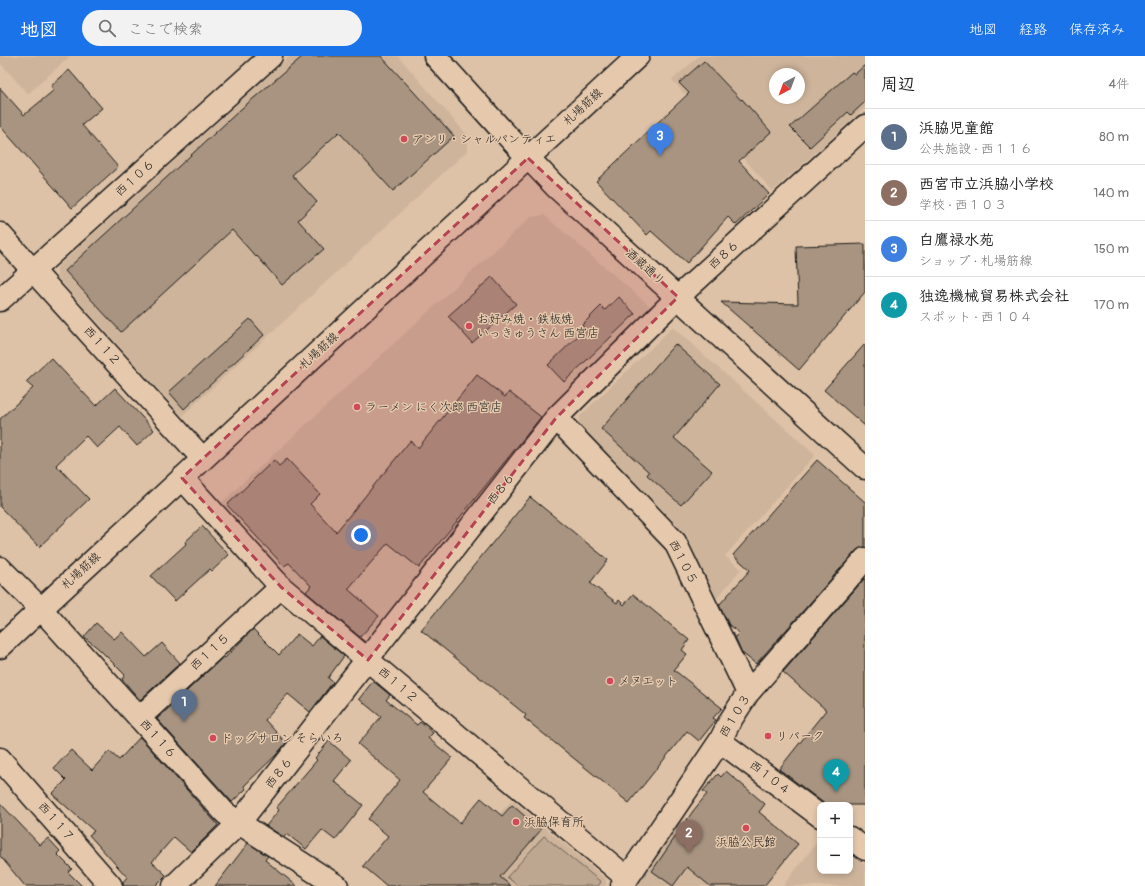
<!DOCTYPE html>
<html lang="ja">
<meta charset="utf-8">
<style>
:root{--surface:#fff;--page:#f2f2f2;--text:#222;--muted:#767676;--line:#e0e0e0;--accent:#1a73e8}
body{margin:0;font-family:Pangolin,"Klee One",sans-serif;background:var(--page);color:var(--text)}
.controls{position:absolute;right:12px;bottom:12px;display:grid;overflow:hidden;border-radius:8px;box-shadow:0 2px 6px #0003}
.controls button{width:36px;height:36px;display:grid;place-items:center;padding:0;border:0;border-bottom:1px solid var(--line);background:var(--surface);color:var(--text);font:20px sans-serif}
.compass{position:absolute;left:769px;top:12px;width:36px;height:36px;border-radius:50%;background:var(--surface);box-shadow:0 2px 6px #0003;rotate:221deg}
.you{position:absolute;left:361px;top:479px;width:14px;height:14px;margin:-10px;border:3px solid #fff;border-radius:50%;background:#1a73e8;box-shadow:0 0 0 6px #1a73e833}
.badge{display:grid;place-items:center;width:26px;height:26px;border-radius:50%;background:var(--accent);color:#fff;font-size:13px;font-weight:700}
.pin{position:absolute;translate:-50% -33px;filter:drop-shadow(0 1px 2px #0008)}
.pin::after{content:'';position:absolute;top:21px;width:14px;height:12px;background:inherit;clip-path:polygon(0 0,100% 0,50% 100%)}
.list{margin:0;padding:0;list-style:none}
h2{display:flex;justify-content:space-between;align-items:center;height:52px;margin:0;padding:0 16px;font-size:17px}
h2 small{font-size:13px;font-weight:400;color:var(--muted)}
.list li{display:grid;grid-template-columns:26px 1fr auto;gap:12px;align-items:center;box-sizing:border-box;height:56px;padding:0 16px;border-top:1px solid var(--line)}
.list b{display:block;font-size:15px;white-space:nowrap}
.list p{margin:0;font-size:13px;white-space:nowrap;color:var(--muted)}
.list em{font-size:13px;font-style:normal;color:var(--muted)}
.icon{flex:none;width:22px;height:22px;fill:none;stroke:currentColor;stroke-width:2;stroke-linecap:round;stroke-linejoin:round}
.map{position:relative;flex:none;width:865px;height:830px;overflow:hidden}
header{display:flex;align-items:center;gap:24px;box-sizing:border-box;height:56px;padding:0 20px;background:var(--accent);color:#fff}
header strong{font-size:19px}
nav{display:flex;gap:22px;margin-inline-start:auto;font-size:14px}
.search{width:280px;height:36px;background:var(--page);display:flex;align-items:center;gap:10px;box-sizing:border-box;padding:0 14px;border-radius:22px;color:var(--muted);font-size:15px}
main{display:flex}
aside{flex:1;background:var(--surface)}
.map>svg:first-child{display:block}
.built{fill:#ceb49b;fill-rule:evenodd}
.green{fill:#bea790;stroke:#6d6256}
.building{fill:#a89480;stroke:#1c1c1c}
.lines{fill:none;stroke-linecap:round;stroke-linejoin:round}
.minor-casing{stroke:#1c1c1c;stroke-width:25}
.minor{stroke:#e6c9ad;stroke-width:22}
.marked{fill:#b64252;fill-opacity:0.2;stroke:#b64252;stroke-width:3;stroke-dasharray:8 5;stroke-linejoin:round}
.poi-dot{fill:#d1495b;stroke:#e6c9ad;stroke-width:1.5}
.labels{text-anchor:middle;dominant-baseline:central;stroke-width:3;stroke-linejoin:round;paint-order:stroke}
.street-label{font-size:12px;fill:#1c1c1c;stroke:#e6c9ad}
.poi-label{font-size:12px;fill:#1c1c1c;stroke:#e6c9ad;text-anchor:start}
</style>
<header>
<strong>地図</strong>
<div class="search"><svg class="icon" aria-label="search" viewBox="0 0 24 24"><circle cx="10" cy="10" r="6"/><path d="M15 15l6 6"/></svg>ここで検索</div>
<nav><a>地図</a><a>経路</a><a>保存済み</a></nav>
</header>
<main>
<div class="map">
<svg width="865" height="830" viewBox="0 0 865 830">
<rect width="100%" height="100%" fill="#dec2a7"/>
<filter id="ink" filterUnits="userSpaceOnUse"><feTurbulence type="fractalNoise" baseFrequency=".025" numOctaves="2"/><feDisplacementMap in="SourceGraphic" scale="8" xChannelSelector="R" yChannelSelector="G"/><feConvolveMatrix kernelMatrix="1 2 1 2 8 2 1 2 1" color-interpolation-filters="sRGB"/></filter>
<g filter="url(#ink)">
<path class="built" d="M 0,0 L 70,0 L 28,38 L 0,7 Z
M 290,0 L 398,0 L 467,79 L 467,95 L 182,360 L 57,221 L 57,211 Z
M 699,0 L 865,0 L 865,52 L 773,135 L 672,24 ZM 775,18 L 799,18 L 799,42 L 775,42 Z
M 544,159 L 651,251 L 557,345 L 369,583 L 295,529 L 221,447 L 531,161 Z
M 673,271 L 815,399 L 725,500 L 741,513 L 714,546 L 687,479 L 578,368 L 580,360 Z
M 512,744 L 606,823 L 606,830 L 436,830 Z
M 679,765 L 759,830 L 637,830 Z
M 820,782 L 820,815 L 850,815 L 850,797 L 865,809 L 865,830 L 783,830 Z"/>
<path class="green" d="M 544,780 L 601,826 L 598,830 L 518,830 L 507,821 Z"/>
<path class="building" d="M 303,0 L 381,0 L 454,80 L 393,135 L 339,76 L 292,119 L 317,146 L 298,164 L 324,193 L 282,229 L 257,200 L 256,201 L 232,174 L 121,276 L 65,215 L 241,53 Z
M 704,5 L 741,44 L 742,43 L 771,76 L 739,105 L 769,138 L 736,169 L 728,161 L 687,207 L 651,175 L 647,179 L 596,125 L 689,37 L 679,27 Z
M 865,9 L 865,46 L 851,59 L 848,56 L 810,91 L 790,71 L 852,16 L 855,18 Z
M 69,14 L 102,52 L 82,69 L 118,111 L 72,152 L 0,70 L 0,32 L 24,59 L 54,34 L 51,30 Z
M 865,188 L 865,236 L 799,314 L 721,246 L 798,248 L 796,190 Z
M 492,221 L 516,248 L 472,287 L 448,260 Z
M 619,241 L 635,258 L 564,326 L 548,309 L 585,273 L 582,269 L 601,250 L 605,254 Z
M 250,263 L 264,279 L 184,353 L 169,336 Z
M 675,288 L 720,328 L 674,382 L 712,415 L 681,449 L 647,419 L 649,416 L 601,373 Z
M 865,288 L 865,370 L 824,334 Z
M 51,302 L 96,350 L 115,332 L 154,374 L 137,390 L 120,371 L 97,392 L 86,380 L 56,409 L 89,443 L 39,491 L 0,451 L 0,363 L 33,332 L 26,326 Z
M 477,319 L 505,341 L 509,336 L 541,361 L 419,512 L 388,487 L 348,533 L 379,560 L 360,581 L 306,536 L 311,530 L 289,507 L 284,510 L 227,449 L 274,404 L 279,410 L 287,403 L 320,438 L 310,448 L 336,476 L 410,385 L 418,392 Z
M 817,404 L 865,446 L 865,491 L 856,495 L 756,608 L 742,597 L 735,581 L 739,577 L 729,569 L 719,549 L 750,514 L 733,499 Z
M 530,441 L 608,504 L 590,527 L 617,547 L 619,544 L 624,549 L 633,538 L 689,584 L 682,594 L 687,598 L 674,614 L 722,652 L 713,662 L 716,664 L 699,685 L 687,675 L 629,747 L 524,662 L 526,659 L 421,574 Z
M 202,470 L 229,499 L 212,515 L 210,513 L 175,545 L 151,520 L 186,488 L 185,486 Z
M 865,522 L 865,749 L 826,749 L 779,713 L 826,654 L 783,616 Z
M 96,567 L 114,583 L 122,576 L 146,601 L 162,587 L 180,607 L 140,644 L 122,623 L 125,619 L 99,593 L 84,581 Z
M 253,573 L 279,599 L 297,578 L 312,590 L 320,580 L 344,600 L 328,622 L 333,626 L 310,656 L 288,638 L 265,664 L 286,687 L 276,699 L 244,730 L 246,733 L 232,746 L 157,663 L 223,601 L 225,602 Z
M 373,625 L 390,639 L 386,644 L 417,669 L 420,666 L 433,677 L 428,682 L 452,702 L 423,736 L 460,767 L 481,742 L 502,760 L 512,749 L 541,774 L 500,821 L 511,830 L 387,830 L 363,810 L 388,780 L 368,763 L 400,724 L 358,688 L 381,661 L 359,643 Z
M 140,681 L 218,769 L 191,796 L 174,781 L 152,806 L 166,819 L 155,830 L 123,830 L 123,826 L 127,821 L 89,779 L 94,775 L 52,738 L 66,724 L 54,712 L 71,694 L 92,714 L 109,695 L 119,704 Z
M 329,685 L 351,704 L 334,725 L 363,749 L 335,784 L 322,774 L 306,793 L 287,778 L 284,781 L 266,770 L 279,754 L 276,752 L 317,704 L 315,702 Z
M 726,715 L 765,748 L 759,756 L 798,788 L 764,830 L 710,830 L 687,811 L 673,830 L 652,815 L 693,755 L 707,738 L 703,735 L 718,718 L 721,721 Z
M 0,747 L 40,789 L 48,782 L 60,795 L 57,798 L 72,813 L 68,816 L 82,830 L 25,830 L 0,800 Z
M 248,787 L 268,800 L 265,804 L 297,830 L 215,830 Z"/>
<g class="lines">
<g class="minor-casing">
<path id="minor" d="M 435,0 L 500,72 L 555,130 L 865,412
M 0,178 L 203,403
M 0,244 L 271,0
M 556,362 L 675,486 L 748,637
M 182,422 L 281,531 L 627,822
M 0,512 L 41,553 L 225,757 L 239,767 L 337,830
M 0,591 L 638,0
M 139,662 L 281,531
M 720,685 L 820,760
M 0,703 L 111,830
M 850,782 L 865,793
M 174,830 L 239,767 L 556,362 L 678,241 L 865,70
M 622,830 L 720,685 L 730,665 L 748,637 L 865,503"/>
</g>
<use href="#minor" class="minor"/>
</g>
</g>
<path class="marked" d="M 528,102 L 678,241 L 556,362 L 368,604 L 281,531 L 182,422 Z"/>
<g class="poi-dot">
<circle cx="404" cy="83" r="4"/>
<circle cx="469" cy="270" r="4"/>
<circle cx="357" cy="351" r="4"/>
<circle cx="610" cy="625" r="4"/>
<circle cx="768" cy="680" r="4"/>
<circle cx="213" cy="682" r="4"/>
<circle cx="516" cy="766" r="4"/>
<circle cx="746" cy="772" r="4"/>
</g>
<g class="labels">
<g class="street-label">
<text transform="translate(583 51) rotate(-43)">札場筋線</text>
<text transform="translate(135 122) rotate(-42)">西１０６</text>
<text transform="translate(724 199) rotate(-42)">西８６</text>
<text transform="translate(645 211) rotate(42)">酒蔵通り</text>
<text transform="translate(102 290) rotate(48)">西１１２</text>
<text transform="translate(319 295) rotate(-43)">札場筋線</text>
<text transform="translate(501 433) rotate(-52)">西８６</text>
<text transform="translate(683 506) rotate(62)">西１０５</text>
<text transform="translate(81 515) rotate(-43)">札場筋線</text>
<text transform="translate(210 596) rotate(-43)">西１１５</text>
<text transform="translate(398 629) rotate(40)">西１１２</text>
<text transform="translate(735 660) rotate(-59)">西１０３</text>
<text transform="translate(158 683) rotate(48)">西１１６</text>
<text transform="translate(279 717) rotate(-52)">西８６</text>
<text transform="translate(770 722) rotate(37)">西１０４</text>
<text transform="translate(56 766) rotate(49)">西１１７</text>
</g>
<g class="poi-label">
<text x="412" y="83">アンリ・シャルパンティエ</text>
<text x="477" y="263">お好み焼・鉄板焼<tspan x="477" dy="14">いっきゅうさん 西宮店</tspan></text>
<text x="365" y="351">ラーメン にく次郎 西宮店</text>
<text x="618" y="625">メヌエット</text>
<text x="776" y="680">リパーク</text>
<text x="221" y="682">ドッグサロン そらいろ</text>
<text x="524" y="766">浜脇保育所</text>
<text x="746" y="786" text-anchor="middle">浜脇公民館</text>
</g>
</g>
</svg>
<div class="controls">
<button>+</button>
<button>−</button>
</div>
<svg class="compass" viewBox="-18 -18 36 36"><path d="M0-13l5 13h-10z" fill="#e53935"/><path d="M0 13l5-13h-10z" fill="#767676"/></svg>
<div class="you"></div>
<div class="pin badge" style="left:184px;top:666px;background:#5c6f8a">1</div>
<div class="pin badge" style="left:689px;top:797px;background:#8d6e63">2</div>
<div class="pin badge" style="left:660px;top:100px;background:#3f7fe0">3</div>
<div class="pin badge" style="left:836px;top:736px;background:#0f9aa8">4</div>
</div>
<aside>
<h2>周辺<small>4件</small></h2>
<ul class="list">
<li><span class="badge" style="background:#5c6f8a">1</span><div><b>浜脇児童館</b><p>公共施設 · 西１１６</p></div><em>80 m</em></li>
<li><span class="badge" style="background:#8d6e63">2</span><div><b>西宮市立浜脇小学校</b><p>学校 · 西１０３</p></div><em>140 m</em></li>
<li><span class="badge" style="background:#3f7fe0">3</span><div><b>白鷹禄水苑</b><p>ショップ · 札場筋線</p></div><em>150 m</em></li>
<li><span class="badge" style="background:#0f9aa8">4</span><div><b>独逸機械貿易株式会社</b><p>スポット · 西１０４</p></div><em>170 m</em></li>
</ul>
</aside>
</main>
